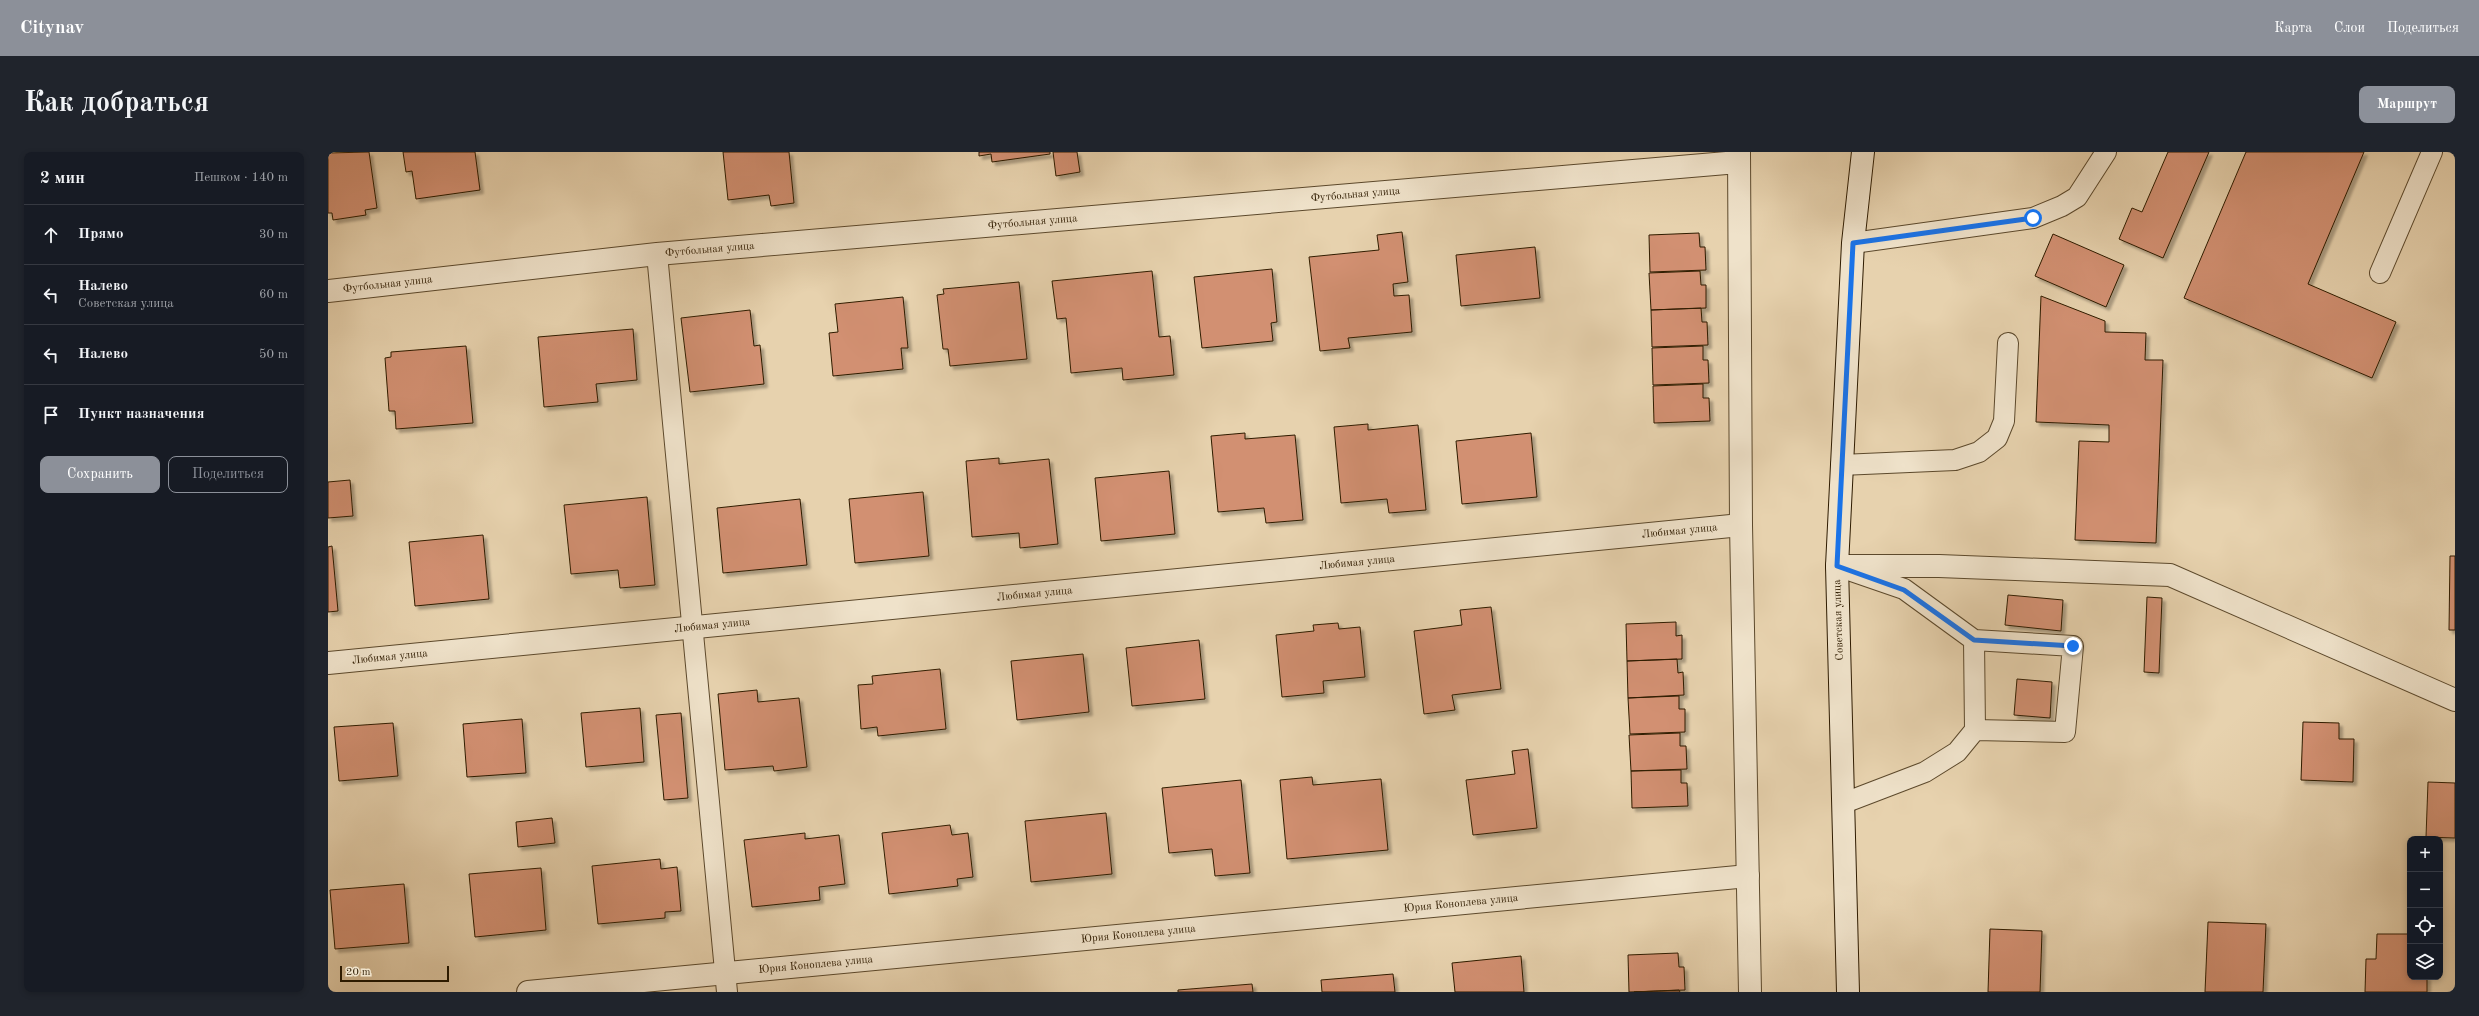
<!DOCTYPE html>
<html lang="ru">
<meta charset="utf-8">
<style>
:root{--surface:#171b24;--page:#20242c;--text:#f1f3f6;--muted:#9ea1a6;--line:#363941;--accent:#8c9099}
body{margin:0;font-family:"Old Standard TT",serif;background:var(--page);color:var(--text)}
.controls{position:absolute;right:12px;bottom:12px;display:grid;overflow:hidden;border-radius:8px;box-shadow:0 2px 6px #0003}
.controls button{width:36px;height:36px;display:grid;place-items:center;padding:0;border:0;border-bottom:1px solid var(--line);background:var(--surface);color:var(--text);font:20px sans-serif}
.scale{position:absolute;left:12px;bottom:10px;width:109px;box-sizing:border-box;padding-left:4px;border:2px solid #2e1b00;border-top:0;font-size:11px;line-height:14px;white-space:nowrap;color:#2e1b00;-webkit-text-stroke:3px #efe2ca;paint-order:stroke}
.stop{position:absolute;width:12px;height:12px;margin:-9px;border:3px solid #1a73e8;border-radius:50%;background:#fff}
.stop.end{background:#1a73e8;border-color:#fff;box-shadow:0 1px 4px #0008}
.list{margin:0;padding:0;list-style:none}
h2{display:flex;justify-content:space-between;align-items:center;height:52px;margin:0;padding:0 16px;font-size:17px}
h2 small{font-size:13px;font-weight:400;color:var(--muted)}
.list li{display:grid;grid-template-columns:26px 1fr auto;gap:12px;align-items:center;box-sizing:border-box;height:60px;padding:0 16px;border-top:1px solid var(--line)}
.list b{display:block;font-size:15px;white-space:nowrap}
.list p{margin:0;font-size:13px;white-space:nowrap;color:var(--muted)}
.list em{font-size:13px;font-style:normal;color:var(--muted)}
.actions{display:flex;gap:8px;padding:12px 16px}
.actions a{flex:1;padding:9px 0;border:1px solid var(--accent);border-radius:8px;text-align:center;font-size:14px;color:var(--accent)}
.actions .main{background:var(--accent);color:#fff}
.icon{flex:none;width:22px;height:22px;fill:none;stroke:currentColor;stroke-width:2;stroke-linecap:round;stroke-linejoin:round}
.map{position:relative;flex:none;width:2127px;height:840px;overflow:hidden;border-radius:8px}
header{display:flex;align-items:center;gap:24px;box-sizing:border-box;height:56px;padding:0 20px;background:var(--accent);color:#fff}
header strong{font-size:19px}
nav{display:flex;gap:22px;margin-inline-start:auto;font-size:14px}
.intro{display:flex;align-items:center;justify-content:space-between;box-sizing:border-box;height:96px;padding:0 24px}
h1{margin:0;font-size:28px}
.button{padding:10px 18px;border-radius:8px;background:var(--accent);color:#fff;font-size:14px;font-weight:700}
main{display:flex;gap:24px;padding:0 24px}
aside{flex:1;background:var(--surface);border-radius:8px;box-shadow:0 2px 6px #0003}
.map>svg:first-child{display:block}
.building{fill:#d29072;stroke:#2e1b00;filter:url(#shadow)}
.lines{fill:none;stroke-linecap:round;stroke-linejoin:round}
.lane-casing{stroke:#5c492c;stroke-width:22}
.street-casing{stroke:#5c492c;stroke-width:24}
.secondary-casing{stroke:#2e1b00;stroke-width:24}
.lane{stroke:#efe2ca;stroke-width:20}
.street{stroke:#efe2ca;stroke-width:22}
.secondary{stroke:#efe2ca;stroke-width:22}
.route{stroke:#1a73e8;stroke-width:5}
.labels{text-anchor:middle;dominant-baseline:central;stroke-width:3.5;stroke-linejoin:round;paint-order:stroke}
.street-label{font-size:11px;fill:#2e1b00;stroke:#efe2ca}
</style>
<header>
<strong>Citynav</strong>
<nav><a>Карта</a><a>Слои</a><a>Поделиться</a></nav>
</header>
<div class="intro"><h1>Как добраться</h1><a class="button">Маршрут</a></div>
<main>
<aside>
<h2>2 мин<small>Пешком · 140 m</small></h2>
<ul class="list">
<li><svg class="icon" aria-label="ahead" viewBox="0 0 24 24"><path d="M12 20V5M6 11l6-6 6 6"/></svg><div><b>Прямо</b></div><em>30 m</em></li>
<li><svg class="icon" aria-label="left" viewBox="0 0 24 24"><path d="M17 20v-9H6M10 6l-5 5 5 5"/></svg><div><b>Налево</b><p>Советская улица</p></div><em>60 m</em></li>
<li><svg class="icon" aria-label="left" viewBox="0 0 24 24"><path d="M17 20v-9H6M10 6l-5 5 5 5"/></svg><div><b>Налево</b></div><em>50 m</em></li>
<li><svg class="icon" aria-label="arrive" viewBox="0 0 24 24"><path d="M6 21V4h12l-3 4 3 4H6"/></svg><div><b>Пункт назначения</b></div></li>
</ul>
<div class="actions"><a class="main">Сохранить</a><a>Поделиться</a></div>
</aside>
<div class="map">
<svg width="2127" height="840" viewBox="0 0 2127 840">
<defs>
<filter id="shadow"><feDropShadow dx="3.5" dy="3.5" stdDeviation="1" flood-color="#0004"/></filter>
</defs>
<rect width="100%" height="100%" fill="#e7d2ae"/>
<filter id="stains"><feTurbulence type="fractalNoise" baseFrequency=".005" numOctaves="4"/><feColorMatrix values="0 0 0 0 .2 0 0 0 0 .09 0 0 0 0 .02 0 0 0 .5 -.17"/></filter>
<radialGradient id="worn" r=".72"><stop offset=".6" stop-color="#630" stop-opacity="0"/><stop offset="1" stop-color="#630" stop-opacity=".3"/></radialGradient>
<path class="building" d="M 41,0 L 49,56 L 37,58 L 38,63 L 5,68 L 4,61 L 0,61 L 0,1 Z
M 75,0 L 147,0 L 152,38 L 88,47 L 84,19 L 78,20 Z
M 395,0 L 461,0 L 466,51 L 443,54 L 441,43 L 400,48 Z
M 651,0 L 722,0 L 722,2 L 664,10 L 663,2 L 651,4 Z
M 725,0 L 749,0 L 752,20 L 728,24 Z
M 1840,0 L 1881,0 L 1835,106 L 1791,87 L 1804,56 L 1814,60 Z
M 1918,0 L 2036,0 L 1980,132 L 2068,170 L 2044,226 L 1856,146 Z
M 1074,80 L 1080,130 L 1065,132 L 1066,144 L 1081,143 L 1084,180 L 1020,186 L 1022,196 L 992,199 L 981,105 L 1051,98 L 1049,83 Z
M 1371,81 L 1372,95 L 1377,95 L 1378,118 L 1322,120 L 1321,83 Z
M 1725,82 L 1796,113 L 1778,155 L 1707,124 Z
M 1207,95 L 1212,146 L 1133,154 L 1128,103 Z
M 944,117 L 949,170 L 943,171 L 945,189 L 874,196 L 866,125 Z
M 824,119 L 831,185 L 842,184 L 846,223 L 795,228 L 794,216 L 743,221 L 738,166 L 729,167 L 724,129 Z
M 1372,119 L 1373,133 L 1378,133 L 1378,156 L 1323,158 L 1321,121 Z
M 691,130 L 699,207 L 622,214 L 620,197 L 615,197 L 609,143 L 616,142 L 615,137 Z
M 1713,144 L 1777,169 L 1777,180 L 1818,181 L 1817,208 L 1835,208 L 1828,391 L 1747,388 L 1751,289 L 1781,290 L 1781,273 L 1708,270 Z
M 575,145 L 580,196 L 573,196 L 575,217 L 505,224 L 501,181 L 510,180 L 507,152 Z
M 1373,156 L 1374,170 L 1379,170 L 1380,193 L 1324,195 L 1323,158 Z
M 422,158 L 426,194 L 432,193 L 436,232 L 362,240 L 353,166 Z
M 305,177 L 309,228 L 268,232 L 270,250 L 216,255 L 210,185 Z
M 138,194 L 145,271 L 68,277 L 67,259 L 61,259 L 57,206 L 63,205 L 63,200 Z
M 1375,194 L 1375,208 L 1380,208 L 1381,231 L 1325,233 L 1324,196 Z
M 1375,232 L 1375,246 L 1381,246 L 1382,269 L 1326,271 L 1325,234 Z
M 1040,272 L 1040,278 L 1090,273 L 1098,358 L 1061,361 L 1059,347 L 1013,351 L 1006,275 Z
M 917,281 L 917,287 L 967,283 L 975,368 L 938,371 L 936,356 L 890,360 L 883,284 Z
M 1203,281 L 1209,345 L 1134,352 L 1128,289 Z
M 671,306 L 671,312 L 721,307 L 730,392 L 692,396 L 691,381 L 644,385 L 638,309 Z
M 841,319 L 847,382 L 773,389 L 767,326 Z
M 22,328 L 25,364 L 0,366 L 0,330 Z
M 595,340 L 601,404 L 527,411 L 521,347 Z
M 319,345 L 327,433 L 292,436 L 290,418 L 243,422 L 236,353 Z
M 472,347 L 479,413 L 395,421 L 389,356 Z
M 155,383 L 161,447 L 87,454 L 81,390 Z
M 4,394 L 10,459 L 0,460 L 0,395 Z
M 2122,404 L 2127,404 L 2127,478 L 2121,478 Z
M 1680,443 L 1735,448 L 1733,479 L 1677,473 Z
M 1819,445 L 1834,446 L 1831,521 L 1816,520 Z
M 1163,455 L 1173,537 L 1124,543 L 1127,558 L 1096,562 L 1086,479 L 1134,473 L 1132,458 Z
M 1348,470 L 1348,484 L 1354,483 L 1354,507 L 1299,509 L 1298,472 Z
M 1010,471 L 1011,477 L 1032,475 L 1037,525 L 995,529 L 996,541 L 954,545 L 948,483 L 986,479 L 985,473 Z
M 871,488 L 877,547 L 804,554 L 798,496 Z
M 755,502 L 761,560 L 689,568 L 683,509 Z
M 1349,507 L 1350,521 L 1355,520 L 1356,543 L 1300,546 L 1299,509 Z
M 612,517 L 618,577 L 550,584 L 549,575 L 533,577 L 530,533 L 545,532 L 544,524 Z
M 1689,527 L 1724,530 L 1722,566 L 1686,563 Z
M 429,538 L 430,550 L 471,546 L 479,615 L 446,619 L 445,614 L 397,618 L 390,542 Z
M 1351,544 L 1351,557 L 1357,557 L 1357,580 L 1302,582 L 1300,546 Z
M 312,556 L 316,610 L 258,615 L 253,561 Z
M 353,561 L 360,646 L 336,648 L 328,563 Z
M 194,567 L 198,621 L 139,625 L 135,572 Z
M 1975,570 L 2011,571 L 2011,587 L 2026,587 L 2025,630 L 1973,628 Z
M 65,571 L 70,624 L 11,629 L 6,575 Z
M 1352,581 L 1352,594 L 1358,594 L 1359,617 L 1303,619 L 1301,583 Z
M 1200,597 L 1209,676 L 1145,683 L 1138,628 L 1187,622 L 1184,599 Z
M 1353,618 L 1353,631 L 1359,631 L 1360,654 L 1304,656 L 1303,619 Z
M 984,625 L 985,633 L 1053,627 L 1060,698 L 959,707 L 952,628 Z
M 913,628 L 922,721 L 887,724 L 884,697 L 841,701 L 834,636 Z
M 2100,630 L 2127,631 L 2127,686 L 2098,685 Z
M 778,661 L 784,722 L 703,730 L 697,669 Z
M 224,666 L 227,691 L 190,695 L 188,670 Z
M 622,673 L 624,683 L 640,681 L 645,725 L 629,727 L 630,734 L 561,742 L 554,681 Z
M 477,681 L 477,687 L 511,683 L 517,732 L 491,735 L 492,748 L 424,755 L 416,688 Z
M 332,707 L 333,717 L 349,715 L 353,759 L 337,760 L 337,766 L 270,772 L 264,714 Z
M 213,716 L 218,778 L 147,785 L 141,722 Z
M 76,732 L 81,791 L 7,797 L 2,738 Z
M 1880,770 L 1938,772 L 1935,840 L 1877,840 Z
M 1662,777 L 1714,779 L 1712,840 L 1660,840 Z
M 2049,782 L 2082,782 L 2082,825 L 2099,825 L 2099,840 L 2037,840 L 2038,807 L 2048,807 Z
M 1350,801 L 1351,815 L 1356,815 L 1357,838 L 1301,840 L 1300,803 Z
M 1193,804 L 1196,840 L 1127,840 L 1124,811 Z
M 1065,822 L 1067,840 L 994,840 L 993,828 Z
M 924,832 L 925,840 L 850,840 L 850,838 Z
M 1351,838 L 1352,840 L 1306,840 Z"/>
<g class="lines">
<g class="lane-casing">
<path id="lane" d="M 1525,91 L 1705,66 L 1734,54 L 1749,45 L 1778,0
M 329,102 L 399,840
M 2052,121 L 2104,0
M 1513,313 L 1627,308 L 1651,300 L 1669,286 L 1676,269 L 1680,191
M 1515,416 L 1576,437 L 1646,488 L 1647,578 L 1629,600 L 1597,620 L 1516,651
M 1646,488 L 1745,494 L 1737,580 L 1647,578"/>
</g>
<g class="street-casing">
<g id="street">
<path d="M 1411,0 L 1413,373 L 1422,840"/>
<path id="s1" d="M 0,139 L 329,102 L 1410,10"/>
<path d="M 1509,414 L 1611,414 L 1842,423 L 2127,548"/>
<path id="s2" d="M 0,511 L 1413,373"/>
<path id="s3" d="M 200,840 L 1420,724"/>
</g>
</g>
<g class="secondary-casing">
<path id="secondary" d="M 1520,840 L 1509,414 L 1525,91 L 1535,0"/>
</g>
<use href="#lane" class="lane"/>
<use href="#street" class="street"/>
<use href="#secondary" class="secondary"/>
</g>
<g class="lines">
<path class="route" d="M 1705,66 L 1525,91 L 1509,414 L 1576,438 L 1646,488 L 1745,494"/>
</g>
<g class="labels">
<g class="street-label">
<text stroke="none"><textPath href="#s1" startOffset="1032">Футбольная улица</textPath></text>
<text stroke="none"><textPath href="#s1" startOffset="708">Футбольная улица</textPath></text>
<text stroke="none"><textPath href="#s1" startOffset="384">Футбольная улица</textPath></text>
<text stroke="none"><textPath href="#s1" startOffset="60">Футбольная улица</textPath></text>
<text stroke="none"><textPath href="#s2" startOffset="1358">Любимая улица</textPath></text>
<text stroke="none"><textPath href="#s2" startOffset="1034">Любимая улица</textPath></text>
<text stroke="none"><textPath href="#s2" startOffset="710">Любимая улица</textPath></text>
<text transform="translate(1511 468) rotate(-92)">Советская улица</text>
<text stroke="none"><textPath href="#s2" startOffset="386">Любимая улица</textPath></text>
<text stroke="none"><textPath href="#s2" startOffset="62">Любимая улица</textPath></text>
<text stroke="none"><textPath href="#s3" startOffset="937">Юрия Коноплева улица</textPath></text>
<text stroke="none"><textPath href="#s3" startOffset="613">Юрия Коноплева улица</textPath></text>
<text stroke="none"><textPath href="#s3" startOffset="289">Юрия Коноплева улица</textPath></text>
</g>
</g>
<rect width="100%" height="100%" filter="url(#stains)"/>
<rect width="100%" height="100%" fill="url(#worn)"/>
</svg>
<div class="controls">
<button>+</button>
<button>−</button>
<button><svg class="icon" aria-label="locate" viewBox="0 0 24 24"><circle cx="12" cy="12" r="6"/><path d="M12 2v4M12 18v4M2 12h4M18 12h4"/></svg></button>
<button><svg class="icon" aria-label="layers" viewBox="0 0 24 24"><path d="M12 4l9 5-9 5-9-5zM3 14l9 5 9-5"/></svg></button>
</div>
<div class="scale">20 m</div>
<div class="stop" style="left:1705px;top:66px"></div>
<div class="stop end" style="left:1745px;top:494px"></div>
</div>
</main>
